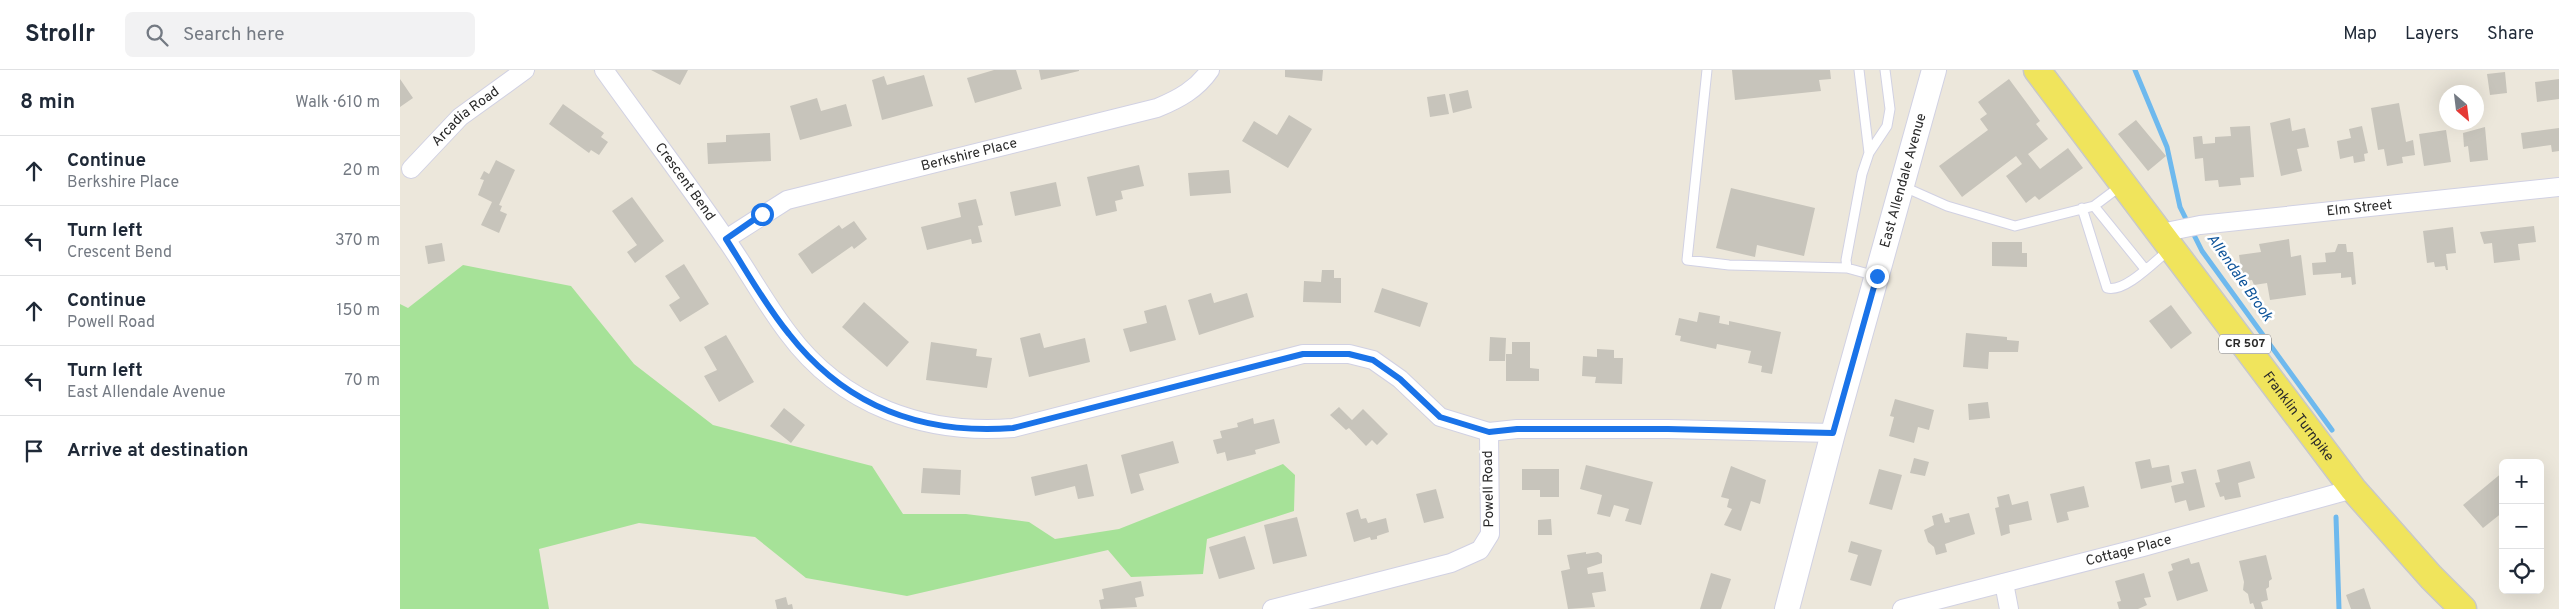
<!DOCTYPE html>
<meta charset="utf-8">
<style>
:root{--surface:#fff;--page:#f2f2f3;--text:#1f2937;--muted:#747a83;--line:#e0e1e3}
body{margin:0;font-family:Overpass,sans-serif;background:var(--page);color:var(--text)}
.controls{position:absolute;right:15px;bottom:15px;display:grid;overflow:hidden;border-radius:8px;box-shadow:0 5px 20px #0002}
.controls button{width:45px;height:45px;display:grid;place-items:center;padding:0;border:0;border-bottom:1px solid var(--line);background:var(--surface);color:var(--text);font:25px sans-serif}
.compass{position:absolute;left:2039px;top:15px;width:45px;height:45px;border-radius:50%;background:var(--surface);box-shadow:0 5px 20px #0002;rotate:152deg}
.stop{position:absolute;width:15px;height:15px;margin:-11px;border:4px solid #1a73e8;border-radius:50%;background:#fff}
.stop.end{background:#1a73e8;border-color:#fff;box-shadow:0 1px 5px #0008}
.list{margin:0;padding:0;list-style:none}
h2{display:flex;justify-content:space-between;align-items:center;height:65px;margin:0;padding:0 20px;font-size:21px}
h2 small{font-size:16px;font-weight:400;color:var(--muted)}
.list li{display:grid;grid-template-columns:32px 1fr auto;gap:15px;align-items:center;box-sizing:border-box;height:70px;padding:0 20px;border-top:1px solid var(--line)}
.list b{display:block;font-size:19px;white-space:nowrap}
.list p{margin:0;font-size:16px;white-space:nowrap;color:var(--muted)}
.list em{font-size:16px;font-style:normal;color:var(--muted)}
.icon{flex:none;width:28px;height:28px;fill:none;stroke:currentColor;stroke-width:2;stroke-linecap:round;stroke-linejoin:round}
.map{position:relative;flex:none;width:2159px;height:539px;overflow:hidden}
header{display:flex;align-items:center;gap:30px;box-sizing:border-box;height:70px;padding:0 25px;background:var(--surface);border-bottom:1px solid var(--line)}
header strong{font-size:24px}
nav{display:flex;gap:28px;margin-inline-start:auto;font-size:18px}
.search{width:350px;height:45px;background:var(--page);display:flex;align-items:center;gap:12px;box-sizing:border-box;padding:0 18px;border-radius:8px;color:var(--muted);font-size:19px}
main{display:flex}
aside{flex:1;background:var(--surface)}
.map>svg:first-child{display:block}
.green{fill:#a6e298}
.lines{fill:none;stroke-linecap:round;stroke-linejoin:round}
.stream{stroke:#6eb9ee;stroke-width:5}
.building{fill:#c7c4bb}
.lane-casing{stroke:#d1d1e3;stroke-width:11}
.street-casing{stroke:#d1d1e3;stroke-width:20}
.secondary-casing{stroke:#d1d1e3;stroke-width:26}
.primary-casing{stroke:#c8c8c8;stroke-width:29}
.lane{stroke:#fff;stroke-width:9}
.street{stroke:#fff;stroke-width:18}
.secondary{stroke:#fff;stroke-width:24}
.primary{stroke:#f0e45c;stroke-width:26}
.route{stroke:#1a73e8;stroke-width:6}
.labels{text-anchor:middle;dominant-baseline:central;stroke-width:5;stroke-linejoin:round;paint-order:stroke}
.shield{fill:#fff;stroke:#6a6a6a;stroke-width:1}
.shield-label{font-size:12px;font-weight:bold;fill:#2a2a2a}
.street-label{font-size:14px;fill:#2a2a2a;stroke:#fff}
.water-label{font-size:15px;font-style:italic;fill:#0e549a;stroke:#fff}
</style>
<header>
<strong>Strollr</strong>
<div class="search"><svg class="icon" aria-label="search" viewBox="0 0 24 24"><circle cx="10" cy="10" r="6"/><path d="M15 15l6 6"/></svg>Search here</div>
<nav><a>Map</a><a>Layers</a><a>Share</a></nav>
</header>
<main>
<aside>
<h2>8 min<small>Walk · 610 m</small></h2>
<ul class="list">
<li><svg class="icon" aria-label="ahead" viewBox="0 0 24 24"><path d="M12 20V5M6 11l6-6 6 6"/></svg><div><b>Continue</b><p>Berkshire Place</p></div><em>20 m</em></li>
<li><svg class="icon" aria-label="left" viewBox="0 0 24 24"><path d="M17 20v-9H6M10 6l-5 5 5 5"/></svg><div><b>Turn left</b><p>Crescent Bend</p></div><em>370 m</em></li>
<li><svg class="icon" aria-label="ahead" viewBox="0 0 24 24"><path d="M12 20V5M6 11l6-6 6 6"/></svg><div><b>Continue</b><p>Powell Road</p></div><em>150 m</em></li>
<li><svg class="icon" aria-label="left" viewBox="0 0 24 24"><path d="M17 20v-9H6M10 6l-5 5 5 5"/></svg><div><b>Turn left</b><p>East Allendale Avenue</p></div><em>70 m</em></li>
<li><svg class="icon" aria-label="arrive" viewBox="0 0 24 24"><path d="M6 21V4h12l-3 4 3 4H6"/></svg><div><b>Arrive at destination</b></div></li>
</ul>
</aside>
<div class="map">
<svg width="2159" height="539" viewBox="0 0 2159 539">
<rect width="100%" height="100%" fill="#ece7db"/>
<path class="green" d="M 63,195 L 171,216 L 234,294 L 313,355 L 472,396 L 503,444 L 566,444 L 629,452 L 655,469 L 719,459 L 883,394 L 895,405 L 894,441 L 807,469 L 803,504 L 731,507 L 708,480 L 507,526 L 406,508 L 355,467 L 239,453 L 139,479 L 149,539 L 0,539 L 0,234 L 8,238 Z"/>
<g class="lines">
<path class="stream" d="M 1735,0 L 1767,77 L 1780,137 L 1802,181 L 1932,360
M 1936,447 L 1939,539"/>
</g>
<path class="building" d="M 251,0 L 288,0 L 280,15 Z
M 594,0 L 616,0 L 622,19 L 575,33 L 567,8 Z
M 639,0 L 679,0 L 679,1 L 641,10 Z
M 885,0 L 923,0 L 922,11 L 885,7 Z
M 1332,0 L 1430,0 L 1431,9 L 1419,10 L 1421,21 L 1335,30 Z
M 2105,2 L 2107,23 L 2090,25 L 2087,4 Z
M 524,5 L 533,36 L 482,50 L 472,10 L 484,6 L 487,15 Z
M 0,9 L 13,28 L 0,37 Z
M 1609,9 L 1640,51 L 1636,54 L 1648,69 L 1628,84 L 1640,99 L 1668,78 L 1683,98 L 1639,130 L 1635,126 L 1626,133 L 1606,106 L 1622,94 L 1616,86 L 1562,127 L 1539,96 L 1588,60 L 1580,49 L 1587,44 L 1578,32 Z
M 2159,9 L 2159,29 L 2137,32 L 2135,12 Z
M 1068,20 L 1072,38 L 1053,43 L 1049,24 Z
M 1045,24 L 1049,44 L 1030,47 L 1027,27 Z
M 417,28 L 421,41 L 446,34 L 452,56 L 400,70 L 390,36 Z
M 1999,33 L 2006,72 L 2013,70 L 2015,85 L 2002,87 L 2003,93 L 1987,96 L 1984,79 L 1978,80 L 1971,38 Z
M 163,34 L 204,63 L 201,67 L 208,72 L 199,85 L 191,80 L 189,83 L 149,54 Z
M 889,45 L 912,59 L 888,98 L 842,71 L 854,51 L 877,65 Z
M 1890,48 L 1892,61 L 1905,58 L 1909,77 L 1897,79 L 1902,101 L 1881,106 L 1870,53 Z
M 1736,50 L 1766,86 L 1748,101 L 1718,64 Z
M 1850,56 L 1854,107 L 1840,108 L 1841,115 L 1819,117 L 1818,110 L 1805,111 L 1803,88 L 1795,89 L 1793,67 L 1802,66 L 1803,74 L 1815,73 L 1815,67 L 1831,66 L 1830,57 Z
M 1962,56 L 1968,83 L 1964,84 L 1965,91 L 1954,93 L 1953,86 L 1940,89 L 1937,71 L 1951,68 L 1949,59 Z
M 2085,57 L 2088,90 L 2070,92 L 2068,76 L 2064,77 L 2063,63 Z
M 2159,58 L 2159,81 L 2152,82 L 2151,75 L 2123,79 L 2121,63 Z
M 2046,60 L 2051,92 L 2024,96 L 2019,64 Z
M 370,63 L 371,91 L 308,94 L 307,73 L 326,72 L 326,65 Z
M 96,90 L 115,100 L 99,135 L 102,136 L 100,141 L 107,144 L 99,163 L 81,155 L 92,132 L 78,125 L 84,110 L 80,109 L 84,101 L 89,104 Z
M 739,95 L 744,116 L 721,121 L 723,129 L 715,131 L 717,141 L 696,146 L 687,107 Z
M 829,100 L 831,123 L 790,126 L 788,103 Z
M 656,112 L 661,136 L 615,146 L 610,122 Z
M 1331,118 L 1415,138 L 1404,186 L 1357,175 L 1355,187 L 1316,178 Z
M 232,127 L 264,171 L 235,193 L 227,182 L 237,175 L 212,141 Z
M 576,129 L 583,155 L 578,156 L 582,172 L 572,174 L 571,169 L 527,180 L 521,157 L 561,147 L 558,133 Z
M 454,151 L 467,169 L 454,179 L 452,176 L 412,204 L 398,184 L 439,155 L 442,159 Z
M 2134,156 L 2136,172 L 2118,174 L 2120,190 L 2094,193 L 2092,173 L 2084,174 L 2080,162 Z
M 2053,157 L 2056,183 L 2046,184 L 2048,200 L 2046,200 L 2045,196 L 2035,197 L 2034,192 L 2027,193 L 2023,161 Z
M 1889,169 L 1891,187 L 1901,185 L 1906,225 L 1870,230 L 1867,213 L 1854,215 L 1852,210 L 1843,211 L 1839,185 L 1861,182 L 1859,174 Z
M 1592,172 L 1622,172 L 1622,183 L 1627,183 L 1627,197 L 1592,196 Z
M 42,173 L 45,191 L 28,194 L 25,176 Z
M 1938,174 L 1946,174 L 1947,182 L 1953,182 L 1956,214 L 1952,215 L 1951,207 L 1941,208 L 1941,203 L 1913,205 L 1912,193 L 1926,192 L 1925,183 L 1935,182 Z
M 284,194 L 309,234 L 280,252 L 269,235 L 280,228 L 265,206 Z
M 922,200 L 934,200 L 934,208 L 941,208 L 941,233 L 903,232 L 904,211 L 921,212 Z
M 982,218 L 1028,233 L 1020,257 L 974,242 Z
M 811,223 L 814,233 L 847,223 L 854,247 L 799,265 L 788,230 Z
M 464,232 L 509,272 L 487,297 L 442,257 Z
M 766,235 L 776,270 L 730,282 L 723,259 L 747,253 L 744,241 Z
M 1771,235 L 1792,263 L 1771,279 L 1749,251 Z
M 1299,242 L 1320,246 L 1319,253 L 1329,255 L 1329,251 L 1381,262 L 1372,304 L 1361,302 L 1362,296 L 1348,293 L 1351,281 L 1317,274 L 1316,279 L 1280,271 L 1281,266 L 1275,265 L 1279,248 L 1297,252 Z
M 640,263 L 644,278 L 685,268 L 690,292 L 629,307 L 620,268 Z
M 1566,263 L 1607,267 L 1607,270 L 1619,271 L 1618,282 L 1589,282 L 1588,299 L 1563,297 Z
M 326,265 L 354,312 L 319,332 L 304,306 L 317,300 L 304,277 Z
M 1090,267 L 1106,268 L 1105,291 L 1089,291 Z
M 531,272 L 577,279 L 576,286 L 592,288 L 587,318 L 526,310 Z
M 1112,272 L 1130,272 L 1130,298 L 1139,299 L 1139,311 L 1106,311 L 1106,284 L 1112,284 Z
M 1197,279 L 1214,280 L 1214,288 L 1223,288 L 1222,314 L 1195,313 L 1196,307 L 1182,306 L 1183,286 L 1197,287 Z
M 1495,329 L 1534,340 L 1529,360 L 1518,357 L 1514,373 L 1489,366 L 1494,347 L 1490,346 Z
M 1588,332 L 1590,348 L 1569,350 L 1568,334 Z
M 939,337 L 952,350 L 963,339 L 988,364 L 977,375 L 972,370 L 966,376 L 949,358 L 946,360 L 930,345 Z
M 384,338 L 405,355 L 391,373 L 370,356 Z
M 853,348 L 854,354 L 874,349 L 880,373 L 855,380 L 856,384 L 827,391 L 825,382 L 817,384 L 813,370 L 822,368 L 820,361 L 838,357 L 837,353 Z
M 773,371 L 779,393 L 739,404 L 744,420 L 731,424 L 721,385 Z
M 1514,388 L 1529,392 L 1525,406 L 1510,403 Z
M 1750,389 L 1752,398 L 1769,395 L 1772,412 L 1741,419 L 1735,392 Z
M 1850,391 L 1855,408 L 1838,413 L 1841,427 L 1825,430 L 1824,426 L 1820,427 L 1815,413 L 1820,412 L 1817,400 Z
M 687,394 L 694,426 L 678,429 L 675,416 L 635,426 L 631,407 Z
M 1186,395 L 1253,412 L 1241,455 L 1225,451 L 1229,439 L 1214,435 L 1210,447 L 1197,444 L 1202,425 L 1180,419 Z
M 1331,396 L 1366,410 L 1360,434 L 1351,431 L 1341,461 L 1324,455 L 1332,439 L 1327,437 L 1329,429 L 1321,427 Z
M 523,398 L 561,400 L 560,425 L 521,423 Z
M 1122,399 L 1159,399 L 1159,427 L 1140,427 L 1140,420 L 1122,420 Z
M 1479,399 L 1502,405 L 1492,440 L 1469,434 Z
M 1796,399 L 1805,437 L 1789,441 L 1786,430 L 1775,433 L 1771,416 L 1784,413 L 1781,402 Z
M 2103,402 L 2103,442 L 2083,458 L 2063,435 Z
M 1684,416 L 1689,437 L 1667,442 L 1669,450 L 1657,453 L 1650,424 Z
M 1036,419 L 1044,448 L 1024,453 L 1016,424 Z
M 1609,424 L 1612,435 L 1628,431 L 1632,450 L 1609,455 L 1610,463 L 1601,466 L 1595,438 L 1599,437 L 1597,427 Z
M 958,439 L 961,449 L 966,448 L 968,453 L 986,448 L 989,462 L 977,466 L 977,469 L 971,470 L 970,467 L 954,472 L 946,443 Z
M 1542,443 L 1545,453 L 1550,452 L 1549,448 L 1569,443 L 1575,464 L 1545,474 L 1547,482 L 1536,485 L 1534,477 L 1528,472 L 1524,460 L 1534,455 L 1532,446 Z
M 897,447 L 907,486 L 873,494 L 864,455 Z
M 1151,449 L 1152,465 L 1138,465 L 1138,450 Z
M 845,466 L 855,499 L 819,509 L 809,477 Z
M 1451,471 L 1482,480 L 1471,516 L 1450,510 L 1458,485 L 1448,482 Z
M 1186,482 L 1186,484 L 1198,482 L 1202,485 L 1202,493 L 1187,498 L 1188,504 L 1203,502 L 1206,521 L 1192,523 L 1195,537 L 1168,539 L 1161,501 L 1170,499 L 1167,485 Z
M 1866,485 L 1872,509 L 1869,511 L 1869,517 L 1866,519 L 1868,530 L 1861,532 L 1863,539 L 1855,539 L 1853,533 L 1850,534 L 1848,524 L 1843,520 L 1844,512 L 1839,491 Z
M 1789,488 L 1791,494 L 1799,492 L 1808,521 L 1777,531 L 1768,502 L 1773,500 L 1771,494 Z
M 1311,503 L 1331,509 L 1321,539 L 1300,539 Z
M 1744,503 L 1751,527 L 1744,528 L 1747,535 L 1738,539 L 1719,539 L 1717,532 L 1721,531 L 1715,511 Z
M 741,511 L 744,526 L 735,528 L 737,537 L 701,539 L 699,530 L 704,529 L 702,519 Z
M 1964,518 L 1971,539 L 1951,539 L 1946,525 Z
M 386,527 L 388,535 L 392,534 L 393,539 L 377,539 L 375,530 Z"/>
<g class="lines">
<g class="lane-casing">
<path id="lane" d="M 1307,0 L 1287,190 L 1329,195 L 1447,198
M 1459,0 L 1469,83
M 1502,116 L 1547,136 L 1615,156 L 1694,136 L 1722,115
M 1694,136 L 1745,199
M 1682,138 L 1707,218 C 1725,223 1755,191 1769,180
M 1476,206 L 1447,198 L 1446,190 L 1462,104 L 1469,83 L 1487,56 L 1490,39 L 1485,0"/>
</g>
<g class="street-casing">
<g id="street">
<path id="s1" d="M 204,0 C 244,56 286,111 325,168 C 347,199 365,233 388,263 C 442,336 525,365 613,358 L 903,284 L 949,284 L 973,290 L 1000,309 L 1040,347 L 1089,362 L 1117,359 L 1268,359 L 1433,363"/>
<path id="s2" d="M 11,99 L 60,47 L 125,0"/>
<path id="s3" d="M 1761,163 L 1800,155 L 2159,117"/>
<path id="s4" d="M 326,169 L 387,130 L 757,38 C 779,29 797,19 810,0"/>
<path d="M 1604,513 L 1609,539"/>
<path d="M 872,539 L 1051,493 L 1080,480 L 1090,464 L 1089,362"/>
<path id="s5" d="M 1502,539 L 1743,477 L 1953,419"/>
</g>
</g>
<g class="secondary-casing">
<g id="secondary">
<path id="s6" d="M 1387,539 L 1433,363 L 1534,0"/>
</g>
</g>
<g class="primary-casing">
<g id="primary">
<path id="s7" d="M 1637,0 L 1953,419 L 2031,507 L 2063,539"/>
</g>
</g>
<use href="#lane" class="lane"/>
<use href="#street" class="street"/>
<use href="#secondary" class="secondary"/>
<use href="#primary" class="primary"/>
</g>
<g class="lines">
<path class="route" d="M 362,144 L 326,169 C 346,200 365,235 389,264 C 446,337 522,365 613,358 L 903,284 L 949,284 L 973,290 L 1000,309 L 1040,347 L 1089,362 L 1117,359 L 1268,359 L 1433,363 L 1477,206"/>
</g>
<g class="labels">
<rect class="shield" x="1819" y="264.5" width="52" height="19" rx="4"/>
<g class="shield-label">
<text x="1845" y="274">CR 507</text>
</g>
<g class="street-label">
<text stroke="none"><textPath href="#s2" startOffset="76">Arcadia Road</textPath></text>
<text stroke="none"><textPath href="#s4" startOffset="260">Berkshire Place</textPath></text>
<text stroke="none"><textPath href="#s6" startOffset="444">East Allendale Avenue</textPath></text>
<text stroke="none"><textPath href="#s1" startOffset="138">Crescent Bend</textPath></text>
<text stroke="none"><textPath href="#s3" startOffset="200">Elm Street</textPath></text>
<text stroke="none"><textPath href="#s7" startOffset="434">Franklin Turnpike</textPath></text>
<text transform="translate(1089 419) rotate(-91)">Powell Road</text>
<text stroke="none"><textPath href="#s5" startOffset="234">Cottage Place</textPath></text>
</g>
<g class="water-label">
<text transform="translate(1839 208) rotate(55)">Allendale Brook</text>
</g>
</g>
</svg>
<div class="controls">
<button>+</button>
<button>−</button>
<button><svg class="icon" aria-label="locate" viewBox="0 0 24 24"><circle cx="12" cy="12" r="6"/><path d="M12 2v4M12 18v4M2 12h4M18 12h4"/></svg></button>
</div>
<svg class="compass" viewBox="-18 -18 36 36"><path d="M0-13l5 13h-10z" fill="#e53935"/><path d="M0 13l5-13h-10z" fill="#747a83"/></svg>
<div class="stop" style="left:362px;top:144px"></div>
<div class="stop end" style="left:1477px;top:206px"></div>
</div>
</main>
